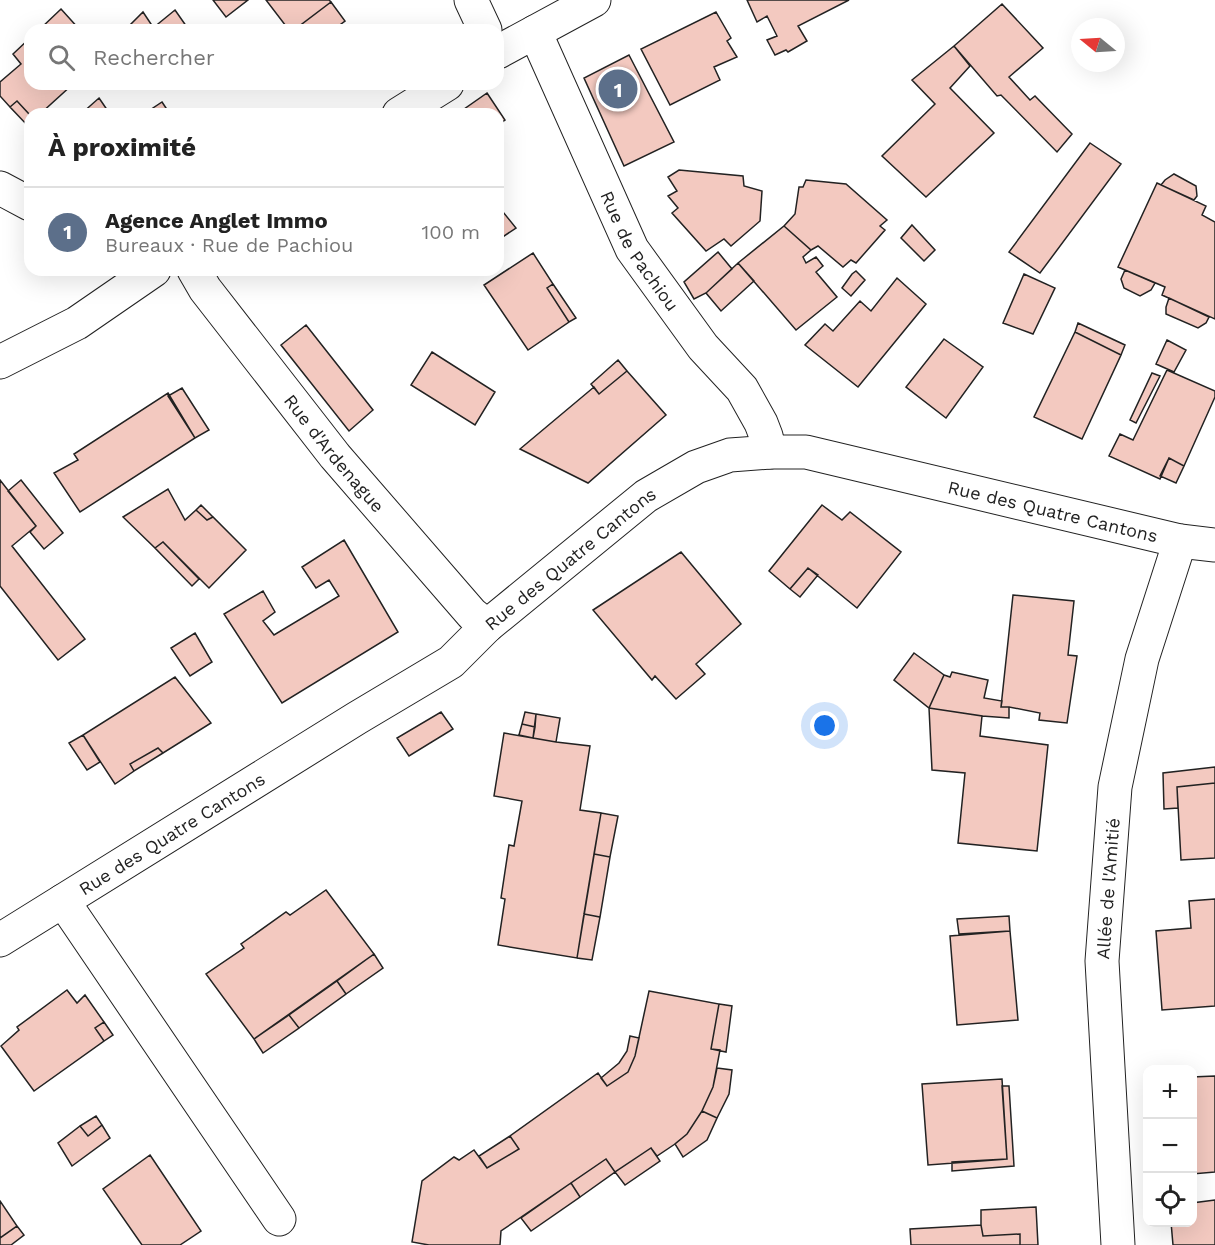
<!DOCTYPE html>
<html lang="fr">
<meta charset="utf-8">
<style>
:root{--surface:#fff;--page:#f6f6f6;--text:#222;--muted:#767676;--line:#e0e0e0;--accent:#c62828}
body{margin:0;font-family:"Work Sans",sans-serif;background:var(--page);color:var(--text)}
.controls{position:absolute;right:18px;bottom:18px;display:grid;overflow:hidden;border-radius:12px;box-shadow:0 6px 24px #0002}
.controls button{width:54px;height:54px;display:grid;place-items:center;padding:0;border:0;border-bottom:2px solid var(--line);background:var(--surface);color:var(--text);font:30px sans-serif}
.compass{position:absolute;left:1071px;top:18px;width:54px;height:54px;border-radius:50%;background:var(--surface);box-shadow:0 6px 24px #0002;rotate:288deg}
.you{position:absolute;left:825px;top:726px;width:21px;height:21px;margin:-15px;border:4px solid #fff;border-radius:50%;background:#1a73e8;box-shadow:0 0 0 9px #1a73e833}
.badge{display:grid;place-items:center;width:39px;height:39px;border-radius:50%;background:var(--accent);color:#fff;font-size:20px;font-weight:700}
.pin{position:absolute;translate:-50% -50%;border:3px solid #fff;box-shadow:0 2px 6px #0006}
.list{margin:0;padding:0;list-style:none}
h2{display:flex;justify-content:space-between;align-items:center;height:78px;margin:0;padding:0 24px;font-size:26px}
h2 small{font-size:20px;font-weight:400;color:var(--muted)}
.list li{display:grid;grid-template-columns:39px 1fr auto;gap:18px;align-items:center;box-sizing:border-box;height:90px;padding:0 24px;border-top:2px solid var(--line)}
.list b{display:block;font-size:22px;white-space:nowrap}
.list p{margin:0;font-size:20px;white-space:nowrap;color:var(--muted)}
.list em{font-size:20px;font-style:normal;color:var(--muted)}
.icon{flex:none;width:33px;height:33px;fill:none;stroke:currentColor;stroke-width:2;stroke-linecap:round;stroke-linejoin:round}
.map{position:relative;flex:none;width:1215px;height:1245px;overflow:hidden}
.search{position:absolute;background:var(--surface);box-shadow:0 6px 24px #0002;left:24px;top:24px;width:480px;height:66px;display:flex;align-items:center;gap:15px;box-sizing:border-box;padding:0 21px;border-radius:18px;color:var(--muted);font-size:22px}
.panel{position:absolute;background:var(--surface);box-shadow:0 6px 24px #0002;left:24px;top:108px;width:480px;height:168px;border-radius:18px}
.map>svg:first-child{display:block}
.building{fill:#f3c9c0;stroke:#222;stroke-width:1.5}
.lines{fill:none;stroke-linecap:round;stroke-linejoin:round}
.minor-casing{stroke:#222;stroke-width:35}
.minor{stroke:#fff;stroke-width:33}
.labels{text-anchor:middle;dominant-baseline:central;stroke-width:4.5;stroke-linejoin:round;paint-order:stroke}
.street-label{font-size:18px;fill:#222;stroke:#fff}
</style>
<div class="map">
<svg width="1215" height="1245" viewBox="0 0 1215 1245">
<rect width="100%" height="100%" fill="#fff"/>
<path class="building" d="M 213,0 L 248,0 L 226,17 Z
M 266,0 L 329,0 L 331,2 L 294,30 L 289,30 Z
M 747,0 L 849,0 L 798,26 L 807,41 L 788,52 L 786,50 L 775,55 L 767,40 L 777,36 L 767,16 L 757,22 Z
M 331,2 L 345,21 L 333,30 L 294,30 Z
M 1002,4 L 1043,48 L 1009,77 L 1030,100 L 1035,96 L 1072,134 L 1057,152 L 1001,95 L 997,96 L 954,46 Z
M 61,9 L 80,30 L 39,30 Z
M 175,10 L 189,30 L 155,30 L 153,28 Z
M 143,12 L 155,30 L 125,30 Z
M 716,12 L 731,38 L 727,41 L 737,57 L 714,67 L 720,80 L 670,105 L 641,49 Z
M 30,38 L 30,84 L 73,84 L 40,114 L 30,114 L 30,115 L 17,101 L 10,107 L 0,96 L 0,82 L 21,64 L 13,54 Z
M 954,46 L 970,66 L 950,88 L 994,133 L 926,197 L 882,156 L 935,104 L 912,80 Z
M 629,55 L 674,142 L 624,166 L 584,78 Z
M 487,93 L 505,120 L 498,125 L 498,114 L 457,114 Z
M 99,98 L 110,114 L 81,114 Z
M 17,101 L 30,115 L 30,124 L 28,126 L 10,107 Z
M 162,102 L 170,114 L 144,114 Z
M 1090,143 L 1121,164 L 1040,273 L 1009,252 Z
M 679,170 L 743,176 L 744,186 L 762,191 L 760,221 L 731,246 L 724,239 L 706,251 L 672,213 L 678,208 L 668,196 L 677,191 L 668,177 Z
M 1174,174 L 1196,186 L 1197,196 L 1194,200 L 1161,185 L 1165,180 Z
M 806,180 L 846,184 L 887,220 L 880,226 L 885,230 L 856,263 L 851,260 L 843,267 L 818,246 L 811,250 L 784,226 L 795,214 L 799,187 L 803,187 Z
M 1157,183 L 1206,206 L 1202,215 L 1215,222 L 1215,319 L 1162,295 L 1165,287 L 1118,267 Z
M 498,207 L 499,207 L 516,228 L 498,240 Z
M 912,225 L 935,250 L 924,261 L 901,238 Z
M 784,226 L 811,250 L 803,257 L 806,263 L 816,257 L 823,266 L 816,272 L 837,297 L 796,330 L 738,263 Z
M 718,252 L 732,269 L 706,293 L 694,299 L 684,282 Z
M 533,253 L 553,284 L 547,288 L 569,322 L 528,350 L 484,285 Z
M 738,263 L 754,281 L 721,311 L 706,293 Z
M 1125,270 L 1155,283 L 1151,290 L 1140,296 L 1124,288 L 1121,279 Z
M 856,271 L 865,280 L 851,296 L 842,288 L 852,274 Z
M 1024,274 L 1055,288 L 1033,334 L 1003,323 Z
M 897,278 L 926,304 L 858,387 L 805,345 L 825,324 L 833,331 L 860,301 L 871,311 Z
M 553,284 L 576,318 L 569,322 L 547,288 Z
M 1169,298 L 1209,317 L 1206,323 L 1198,328 L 1166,314 L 1166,307 Z
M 1078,323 L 1125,345 L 1121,355 L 1075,332 Z
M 306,325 L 373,410 L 349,431 L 281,345 Z
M 1075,332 L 1121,355 L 1082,439 L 1034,417 Z
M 944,339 L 983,367 L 946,418 L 906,387 Z
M 1167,340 L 1186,350 L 1174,372 L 1156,364 Z
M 432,352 L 495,392 L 475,425 L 411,385 Z
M 618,360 L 627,371 L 599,394 L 591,384 Z
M 1167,370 L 1215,391 L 1215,397 L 1184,466 L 1169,458 L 1160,479 L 1109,456 L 1120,434 L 1133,440 Z
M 627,371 L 666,415 L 588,483 L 520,449 L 594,387 L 599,394 Z
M 1152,373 L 1160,376 L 1136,423 L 1130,420 Z
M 182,388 L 209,430 L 195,438 L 168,396 Z
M 168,393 L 195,438 L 80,512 L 54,473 L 78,460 L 74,454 Z
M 1169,458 L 1184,466 L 1176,483 L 1160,476 Z
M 0,480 L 36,526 L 12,546 L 85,639 L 58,660 L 0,586 Z
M 21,480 L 63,533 L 44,549 L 30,532 L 36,526 L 8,491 Z
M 168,489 L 185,520 L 196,510 L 207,520 L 213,517 L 246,550 L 209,588 L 163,542 L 155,548 L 123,517 Z
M 201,505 L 213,517 L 207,520 L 196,510 Z
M 822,505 L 842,520 L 850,512 L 901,552 L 857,608 L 808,568 L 790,589 L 769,571 Z
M 344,540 L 398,632 L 282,703 L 224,614 L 263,591 L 275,612 L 263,621 L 274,635 L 339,596 L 329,580 L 316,588 L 302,567 Z
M 163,542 L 199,579 L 192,586 L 155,548 Z
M 681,552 L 741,624 L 696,664 L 705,674 L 676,699 L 655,676 L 652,680 L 593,610 Z
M 808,568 L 818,575 L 800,597 L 790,589 Z
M 1013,595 L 1074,601 L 1068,655 L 1077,656 L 1067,723 L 1039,720 L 1040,713 L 1009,707 L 1001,707 Z
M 195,633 L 212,662 L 190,676 L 171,648 Z
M 914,653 L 944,675 L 929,708 L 894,680 Z
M 952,672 L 988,680 L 984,698 L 1002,701 L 1001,707 L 1009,707 L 1009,718 L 982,716 L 929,708 L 944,675 L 950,677 Z
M 175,677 L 211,723 L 163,753 L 158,748 L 130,764 L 134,771 L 115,784 L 83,735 Z
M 929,708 L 982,716 L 980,736 L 1048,745 L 1037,851 L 958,843 L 965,773 L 932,770 Z
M 441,712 L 453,729 L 409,756 L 397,738 Z
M 525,712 L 536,714 L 535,727 L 522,724 Z
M 536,714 L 560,718 L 556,742 L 533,738 Z
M 522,724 L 535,727 L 533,738 L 519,735 Z
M 504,733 L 556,742 L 590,746 L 580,810 L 601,813 L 577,958 L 498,945 L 505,899 L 501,898 L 509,845 L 514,846 L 522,801 L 494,796 Z
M 83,735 L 100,762 L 87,770 L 69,743 Z
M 158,748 L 163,753 L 134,771 L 130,764 Z
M 1215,767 L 1215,783 L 1177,787 L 1178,808 L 1164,809 L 1163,773 Z
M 1215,783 L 1215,858 L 1181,860 L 1177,787 Z
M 601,813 L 618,816 L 610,857 L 594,854 Z
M 594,854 L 610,857 L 600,917 L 584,914 Z
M 326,890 L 374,954 L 254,1039 L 206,974 L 244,948 L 241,944 L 286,912 L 290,915 Z
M 1215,899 L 1215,1006 L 1162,1010 L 1156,931 L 1191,928 L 1189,901 Z
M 584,914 L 600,917 L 592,960 L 577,958 Z
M 1009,916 L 1010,931 L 959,934 L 957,919 Z
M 1010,931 L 1018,1020 L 957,1025 L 950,936 Z
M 374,954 L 383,968 L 346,994 L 337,981 Z
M 337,981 L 346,994 L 299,1028 L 289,1015 Z
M 67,990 L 77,1003 L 85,995 L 104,1022 L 95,1028 L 104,1041 L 34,1091 L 1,1046 L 19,1030 L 17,1027 Z
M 649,991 L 719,1004 L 711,1049 L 720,1050 L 713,1087 L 702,1111 L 687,1134 L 675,1144 L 657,1156 L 651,1148 L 615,1172 L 606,1159 L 501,1231 L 500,1245 L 429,1245 L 412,1242 L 422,1181 L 454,1157 L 459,1160 L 474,1150 L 487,1168 L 519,1149 L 510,1136 L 598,1073 L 607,1086 L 628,1072 L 635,1056 Z
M 719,1004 L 732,1006 L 726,1052 L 711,1049 Z
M 289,1015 L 299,1028 L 263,1053 L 254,1039 Z
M 104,1022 L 113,1035 L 104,1041 L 95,1028 Z
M 630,1036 L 639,1038 L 635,1056 L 628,1072 L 607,1086 L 601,1078 L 619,1063 L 627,1051 Z
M 717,1068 L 732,1070 L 729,1094 L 717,1118 L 702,1111 L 713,1087 Z
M 1215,1076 L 1215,1172 L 1192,1174 L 1192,1077 Z
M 1002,1079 L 1007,1159 L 928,1165 L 922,1084 Z
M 1002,1086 L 1009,1086 L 1014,1166 L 952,1171 L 952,1162 L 1007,1159 Z
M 702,1111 L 717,1118 L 707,1140 L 683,1157 L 675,1144 L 687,1134 Z
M 96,1116 L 102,1125 L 88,1136 L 80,1126 Z
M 102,1125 L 110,1138 L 72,1166 L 58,1143 L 80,1126 L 88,1136 Z
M 510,1136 L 519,1149 L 487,1168 L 479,1156 Z
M 651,1148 L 660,1161 L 625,1185 L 615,1172 Z
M 150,1155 L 201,1231 L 180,1245 L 142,1245 L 103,1189 Z
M 606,1159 L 615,1172 L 580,1197 L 571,1183 Z
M 571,1183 L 580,1197 L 531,1231 L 521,1218 Z
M 1215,1200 L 1215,1245 L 1173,1245 L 1171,1222 L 1192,1222 L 1192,1203 Z
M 0,1201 L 17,1226 L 0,1238 Z
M 1036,1207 L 1038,1245 L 1020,1245 L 1020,1234 L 983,1236 L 981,1225 L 981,1210 Z
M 981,1225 L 983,1236 L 1020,1234 L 1020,1245 L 911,1245 L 910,1229 Z
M 17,1226 L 24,1235 L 11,1245 L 0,1245 L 0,1238 Z"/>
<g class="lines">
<g class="minor-casing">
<g id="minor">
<path d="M 471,0 L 485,30"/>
<path id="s1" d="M 535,32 L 632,249 L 703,347 L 742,389 L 761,423 L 766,436 L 770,452"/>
<path d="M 498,52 L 594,0"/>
<path d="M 399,114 L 447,84"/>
<path d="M 0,188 L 30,204"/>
<path id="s2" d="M 194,270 L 205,289 L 335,456 L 472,614 L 487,626"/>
<path d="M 0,362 L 77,323 L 154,270"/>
<path d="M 63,901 L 279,1219"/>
<path id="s3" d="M 0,940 L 357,718 L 451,662 L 487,626 L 646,496 L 696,467 L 730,455 L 770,452 L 806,452 L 1180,541 L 1215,545"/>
<path id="s4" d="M 1118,1245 L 1102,961 L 1115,787 L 1142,659 L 1180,541"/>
</g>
</g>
<use href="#minor" class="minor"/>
</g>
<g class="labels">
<g class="street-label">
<text stroke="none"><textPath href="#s1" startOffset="243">Rue de Pachiou</textPath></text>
<text stroke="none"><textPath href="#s2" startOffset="231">Rue d'Ardenague</textPath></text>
<text stroke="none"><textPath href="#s3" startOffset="1210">Rue des Quatre Cantons</textPath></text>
<text stroke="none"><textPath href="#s3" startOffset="688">Rue des Quatre Cantons</textPath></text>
<text stroke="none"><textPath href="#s3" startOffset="202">Rue des Quatre Cantons</textPath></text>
<text stroke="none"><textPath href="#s4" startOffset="357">Allée de l'Amitié</textPath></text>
</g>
</g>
</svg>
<div class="controls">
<button>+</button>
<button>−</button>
<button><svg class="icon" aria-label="locate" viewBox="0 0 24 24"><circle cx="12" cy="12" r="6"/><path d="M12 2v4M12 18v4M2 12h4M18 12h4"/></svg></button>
</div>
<svg class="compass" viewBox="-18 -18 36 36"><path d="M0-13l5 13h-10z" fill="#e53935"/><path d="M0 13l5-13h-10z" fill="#767676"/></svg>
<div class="you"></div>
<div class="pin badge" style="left:618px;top:89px;background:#5c6f8a">1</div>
<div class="search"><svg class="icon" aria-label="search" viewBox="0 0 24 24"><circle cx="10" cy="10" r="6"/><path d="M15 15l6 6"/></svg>Rechercher</div>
<section class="panel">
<h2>À proximité<small></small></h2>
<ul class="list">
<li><span class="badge" style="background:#5c6f8a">1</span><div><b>Agence Anglet Immo</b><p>Bureaux · Rue de Pachiou</p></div><em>100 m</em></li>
</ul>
</section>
</div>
